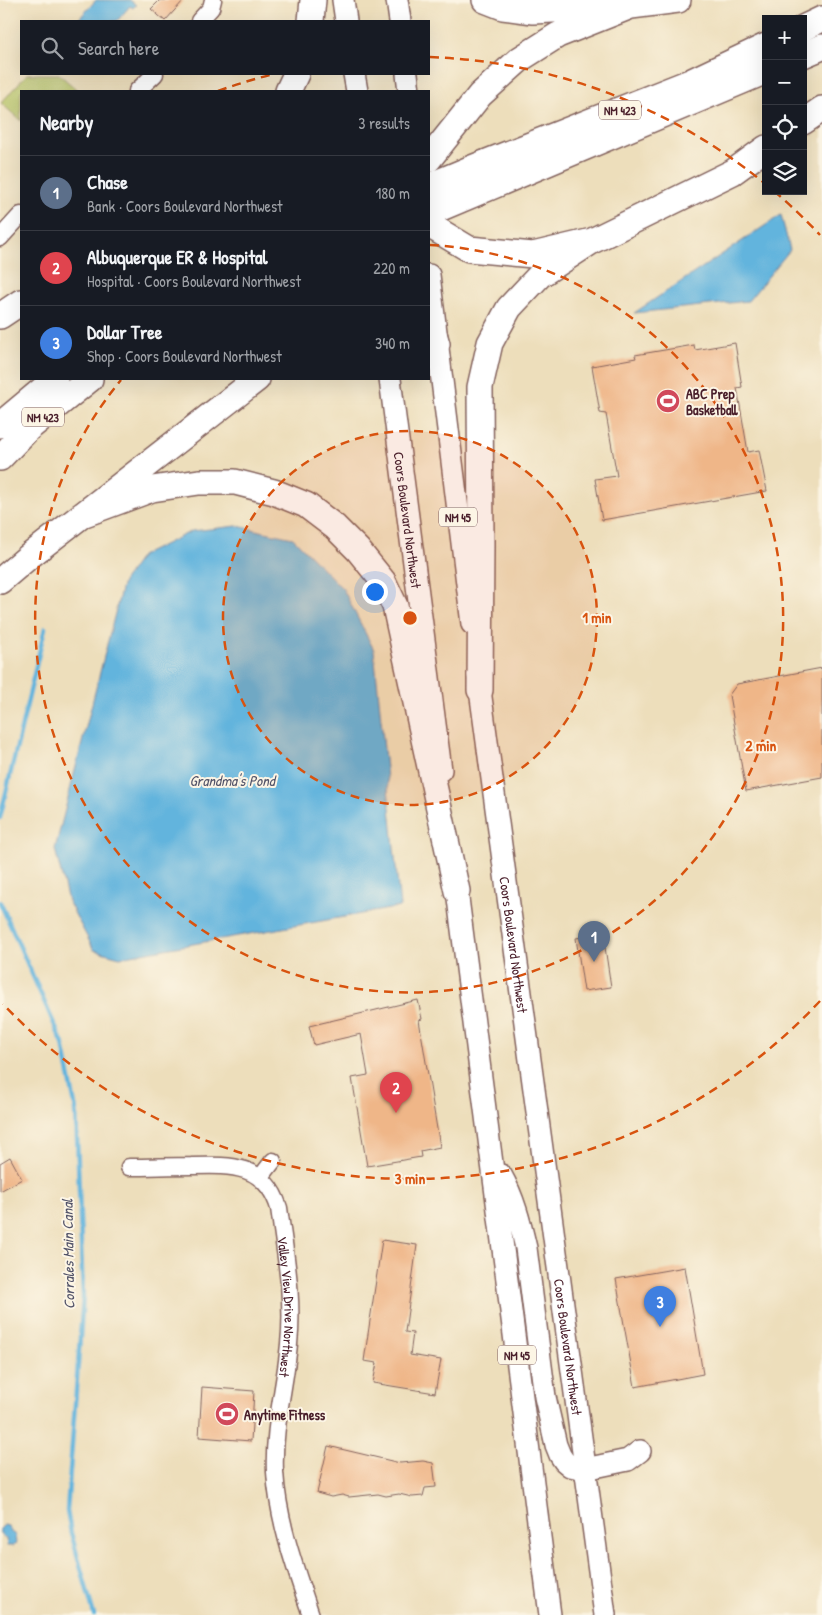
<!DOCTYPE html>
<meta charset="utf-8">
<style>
:root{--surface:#171b24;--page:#242831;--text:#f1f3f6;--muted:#9ea1a6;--line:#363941;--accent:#d1495b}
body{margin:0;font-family:"Patrick Hand",sans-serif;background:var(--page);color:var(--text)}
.controls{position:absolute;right:15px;top:15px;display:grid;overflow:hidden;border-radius:0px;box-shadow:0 5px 20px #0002}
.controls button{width:45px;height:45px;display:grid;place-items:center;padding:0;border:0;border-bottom:1px solid var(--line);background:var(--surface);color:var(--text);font:25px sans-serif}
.you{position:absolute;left:374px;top:591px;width:18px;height:18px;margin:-12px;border:4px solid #fff;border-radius:50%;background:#1a73e8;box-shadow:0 0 0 8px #1a73e833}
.badge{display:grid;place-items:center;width:32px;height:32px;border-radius:50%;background:var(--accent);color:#fff;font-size:16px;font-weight:700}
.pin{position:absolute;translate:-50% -41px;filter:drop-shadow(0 1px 2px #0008)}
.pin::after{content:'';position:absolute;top:26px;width:18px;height:15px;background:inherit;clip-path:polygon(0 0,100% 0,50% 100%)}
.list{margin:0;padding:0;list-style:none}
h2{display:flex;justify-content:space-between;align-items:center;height:65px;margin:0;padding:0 20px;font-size:21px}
h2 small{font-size:16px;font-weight:400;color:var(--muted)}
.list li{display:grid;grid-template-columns:32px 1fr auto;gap:15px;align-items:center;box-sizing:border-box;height:75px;padding:0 20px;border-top:1px solid var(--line)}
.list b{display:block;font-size:19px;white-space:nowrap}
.list p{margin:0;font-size:16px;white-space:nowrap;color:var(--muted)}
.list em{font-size:16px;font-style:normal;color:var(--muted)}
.icon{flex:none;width:28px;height:28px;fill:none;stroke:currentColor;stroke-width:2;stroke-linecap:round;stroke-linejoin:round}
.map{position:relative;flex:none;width:822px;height:1615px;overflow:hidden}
.search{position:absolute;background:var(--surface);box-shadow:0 5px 20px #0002;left:20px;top:20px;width:410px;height:55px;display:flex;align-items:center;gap:12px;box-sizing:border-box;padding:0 18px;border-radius:0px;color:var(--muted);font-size:19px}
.panel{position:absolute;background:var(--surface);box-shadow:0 5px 20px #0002;left:20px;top:90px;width:410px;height:290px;border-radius:0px}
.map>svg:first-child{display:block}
.green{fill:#b5c264;stroke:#807048}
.water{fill:#62b4dd;stroke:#566a84}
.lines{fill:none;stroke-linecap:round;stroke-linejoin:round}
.stream{stroke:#62b4dd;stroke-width:4.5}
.building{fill:#efb688}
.minor-casing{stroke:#83625d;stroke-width:19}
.major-casing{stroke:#83625d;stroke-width:24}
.highway-casing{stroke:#83625d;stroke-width:28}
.minor{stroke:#fff;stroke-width:16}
.major{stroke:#fff;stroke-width:21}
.highway{stroke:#fff;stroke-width:25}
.ring{fill:none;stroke:#d8530f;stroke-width:2.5;stroke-dasharray:9 6}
.labels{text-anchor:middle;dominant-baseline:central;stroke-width:4;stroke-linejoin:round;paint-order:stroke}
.shield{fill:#fcf5e5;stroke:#7f5f63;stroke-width:1}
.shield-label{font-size:12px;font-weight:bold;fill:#4a1f2b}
.poi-label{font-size:14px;font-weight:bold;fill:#4a1f2b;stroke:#fcf5e5;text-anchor:start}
.street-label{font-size:14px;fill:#4a1f2b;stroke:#fcf5e5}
.water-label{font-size:15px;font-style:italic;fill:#525369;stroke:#fcf5e5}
.centre{fill:#d8530f;stroke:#fcf5e5;stroke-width:2.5}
.ring-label{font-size:15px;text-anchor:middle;font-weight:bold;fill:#d8530f;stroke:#fcf5e5;stroke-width:4;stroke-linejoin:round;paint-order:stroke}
</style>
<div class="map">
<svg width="822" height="1615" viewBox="0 0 822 1615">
<rect width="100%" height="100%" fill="#fcf5e5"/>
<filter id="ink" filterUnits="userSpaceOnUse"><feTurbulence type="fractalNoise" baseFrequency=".02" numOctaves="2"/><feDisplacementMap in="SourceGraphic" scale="10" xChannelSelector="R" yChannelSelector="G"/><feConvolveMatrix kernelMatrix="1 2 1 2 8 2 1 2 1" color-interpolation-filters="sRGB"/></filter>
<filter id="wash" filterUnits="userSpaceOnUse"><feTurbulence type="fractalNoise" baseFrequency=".0096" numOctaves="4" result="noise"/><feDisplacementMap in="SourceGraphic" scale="20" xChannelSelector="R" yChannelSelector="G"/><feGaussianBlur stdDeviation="1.12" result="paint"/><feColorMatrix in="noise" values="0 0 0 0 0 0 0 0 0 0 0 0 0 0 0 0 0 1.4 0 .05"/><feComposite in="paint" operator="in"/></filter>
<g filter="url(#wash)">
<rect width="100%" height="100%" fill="#eddebb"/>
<path class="green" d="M 27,74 L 59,74 L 77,90 L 75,91 L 21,91 L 21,121 L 1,103 Z"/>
<path class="water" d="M 96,0 L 130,0 L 136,5 L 133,8 L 130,6 L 117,21 L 77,21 Z
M 781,215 L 790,250 L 748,301 L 634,313 Z
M 237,526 L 293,538 L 343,589 L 374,650 L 400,907 L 120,957 L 94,950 L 68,901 L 55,849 L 123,582 L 141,556 L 192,531 Z
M 4,1525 L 8,1526 L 11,1532 L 15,1535 L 16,1544 L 14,1546 L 7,1546 L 6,1539 L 0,1534 L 0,1529 Z"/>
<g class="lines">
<path class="stream" d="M 0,818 L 45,628
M 0,902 L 63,1044 L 76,1110 L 83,1297 L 67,1511 L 71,1533 L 94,1615"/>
</g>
<g id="blocks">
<path class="building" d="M 160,0 L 184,0 L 165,21 L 151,9 Z
M 735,343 L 742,387 L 737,388 L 748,452 L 759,450 L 767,491 L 602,520 L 595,479 L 617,476 L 606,414 L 600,413 L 592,366 L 636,358 L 635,355 L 694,345 L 695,350 Z
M 822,668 L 822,777 L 746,791 L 729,695 L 737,684 Z
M 603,934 L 611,987 L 584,991 L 576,938 Z
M 418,1000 L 422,1019 L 419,1020 L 440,1147 L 420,1151 L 421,1157 L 367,1166 L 352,1078 L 368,1075 L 361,1034 L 314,1045 L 309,1026 Z
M 10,1157 L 22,1179 L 0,1191 L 0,1163 Z
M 382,1240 L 417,1245 L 405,1332 L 413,1333 L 410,1355 L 441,1360 L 435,1393 L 373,1383 L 377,1363 L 364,1361 Z
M 685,1267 L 703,1374 L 635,1387 L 616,1279 Z
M 202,1387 L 254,1391 L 251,1441 L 199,1437 Z
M 328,1446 L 400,1463 L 423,1461 L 433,1463 L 436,1487 L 425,1488 L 423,1496 L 412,1497 L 399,1494 L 386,1496 L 378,1494 L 349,1497 L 342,1495 L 331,1497 L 317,1493 Z"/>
</g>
</g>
<g filter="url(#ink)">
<use href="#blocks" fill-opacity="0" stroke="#83625d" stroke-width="1"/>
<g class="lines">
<g class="minor-casing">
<g id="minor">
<path d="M 199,21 L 211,8 L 213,0"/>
<path d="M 137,91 L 155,74"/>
<path d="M 0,238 L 21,215"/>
<path id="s1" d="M 129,1167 C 150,1167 170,1166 191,1166 C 230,1165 265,1163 279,1208 C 285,1253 294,1298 289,1344 C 285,1387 273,1428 275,1472 C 278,1521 295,1568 311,1615"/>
<path d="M 260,1178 L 273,1161"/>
</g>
</g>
<g class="major-casing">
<g id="major">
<path d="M 343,0 L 346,21"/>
<path d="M 397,0 L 400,21"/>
<path d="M 354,74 L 357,91"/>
<path d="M 407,74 L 409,91"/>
<path d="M 429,275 L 472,624"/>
<path id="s2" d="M 390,379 L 441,770"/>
<path id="s3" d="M 478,675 L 605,1615"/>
<path d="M 455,875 L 550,1615"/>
<path d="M 501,1175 C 514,1198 520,1222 526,1248 L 545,1397 L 556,1445 L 560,1455 L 564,1461 L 570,1466 L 585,1469 L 628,1460 L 640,1451"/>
</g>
</g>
<g class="highway-casing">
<path id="highway" d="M 485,0 L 503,7 L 533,11 L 631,6 L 678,0
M 311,21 L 313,0
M 803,28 L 822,19
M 803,55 L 822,47
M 288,91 L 296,74
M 803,122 L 822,109
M 429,159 L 480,95 L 520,59 L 558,35 L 631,6
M 429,186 L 472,168 L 690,82 L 766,46
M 429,213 L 766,71
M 429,225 L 469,249 L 533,255 L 592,241 L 733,172 L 766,148
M 0,316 L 21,302
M 429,317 L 437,344
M 0,425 L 55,379
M 0,458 L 28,429 L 90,379
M 82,515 L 152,489 L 199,482 L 235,482 L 274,492 L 306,505 L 335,527 L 358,550 L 383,581 L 395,606 L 457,891
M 0,581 L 27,558 L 257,379
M 480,690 L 481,544 L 480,387 L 490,343 L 509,308 L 540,275 L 592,241"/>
</g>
<use href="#minor" class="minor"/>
<use href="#major" class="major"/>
<use href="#highway" class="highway"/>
</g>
</g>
<circle cx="410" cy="618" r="187" fill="#d8530f" fill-opacity=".12"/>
<g class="ring">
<circle cx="410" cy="618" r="187"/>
<path d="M430 245A374 374 0 1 1 121 380"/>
<path d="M820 1001A561 561 0 0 1 3 1004M218 91A561 561 0 0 1 270 75M430 57A561 561 0 0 1 763 182M774 191A561 561 0 0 1 820 235"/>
</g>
<defs>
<g id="stadium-disc" transform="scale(1.25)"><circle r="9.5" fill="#d1495b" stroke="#fcf5e5"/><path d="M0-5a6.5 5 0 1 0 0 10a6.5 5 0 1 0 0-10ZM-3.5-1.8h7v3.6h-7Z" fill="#fff"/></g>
</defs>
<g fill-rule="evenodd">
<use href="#stadium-disc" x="668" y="401"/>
<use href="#stadium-disc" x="227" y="1414"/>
</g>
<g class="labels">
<g class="shield">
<rect x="599" y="100.5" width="42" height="19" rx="4"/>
<rect x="22" y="407.5" width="42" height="19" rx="4"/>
<rect x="439" y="507.5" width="38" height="19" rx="4"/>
<rect x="498" y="1345.5" width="38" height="19" rx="4"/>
</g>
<g class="shield-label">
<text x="620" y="110">NM 423</text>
<text x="43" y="417">NM 423</text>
<text x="458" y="517">NM 45</text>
<text x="517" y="1355">NM 45</text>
</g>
<g class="poi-label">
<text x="686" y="393">ABC Prep<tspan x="686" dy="16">Basketball</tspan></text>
<text x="244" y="1414">Anytime Fitness</text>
</g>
<g class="street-label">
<text stroke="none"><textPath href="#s2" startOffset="142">Coors Boulevard Northwest</textPath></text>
<text stroke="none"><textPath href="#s3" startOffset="272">Coors Boulevard Northwest</textPath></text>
<text stroke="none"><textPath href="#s1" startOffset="269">Valley View Drive Northwest</textPath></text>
<text stroke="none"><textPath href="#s3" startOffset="678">Coors Boulevard Northwest</textPath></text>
</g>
<g class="water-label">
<text x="232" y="780">Grandma's Pond</text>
<text transform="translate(68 1254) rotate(-91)">Corrales Main Canal</text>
</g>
</g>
<circle cx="410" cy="618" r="8" class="centre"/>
<g class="ring-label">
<text x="597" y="623">1 min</text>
<text x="761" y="751">2 min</text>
<text x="410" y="1184">3 min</text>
</g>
</svg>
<div class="controls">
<button>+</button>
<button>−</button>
<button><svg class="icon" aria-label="locate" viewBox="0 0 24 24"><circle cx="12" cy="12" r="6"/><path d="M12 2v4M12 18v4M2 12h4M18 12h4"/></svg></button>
<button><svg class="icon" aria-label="layers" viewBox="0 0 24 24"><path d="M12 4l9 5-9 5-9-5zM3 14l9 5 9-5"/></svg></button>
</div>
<div class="you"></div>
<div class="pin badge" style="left:594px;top:962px;background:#5c6f8a">1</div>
<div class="pin badge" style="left:396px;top:1113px;background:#e0444e">2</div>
<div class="pin badge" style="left:660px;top:1327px;background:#3f7fe0">3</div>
<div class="search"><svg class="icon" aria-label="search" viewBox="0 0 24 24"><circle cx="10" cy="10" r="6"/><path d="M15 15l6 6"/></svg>Search here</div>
<section class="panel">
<h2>Nearby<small>3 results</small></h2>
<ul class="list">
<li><span class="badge" style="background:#5c6f8a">1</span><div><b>Chase</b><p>Bank · Coors Boulevard Northwest</p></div><em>180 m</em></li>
<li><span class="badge" style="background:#e0444e">2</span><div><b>Albuquerque ER &amp; Hospital</b><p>Hospital · Coors Boulevard Northwest</p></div><em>220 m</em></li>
<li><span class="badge" style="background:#3f7fe0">3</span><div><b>Dollar Tree</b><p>Shop · Coors Boulevard Northwest</p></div><em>340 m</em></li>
</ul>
</section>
</div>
